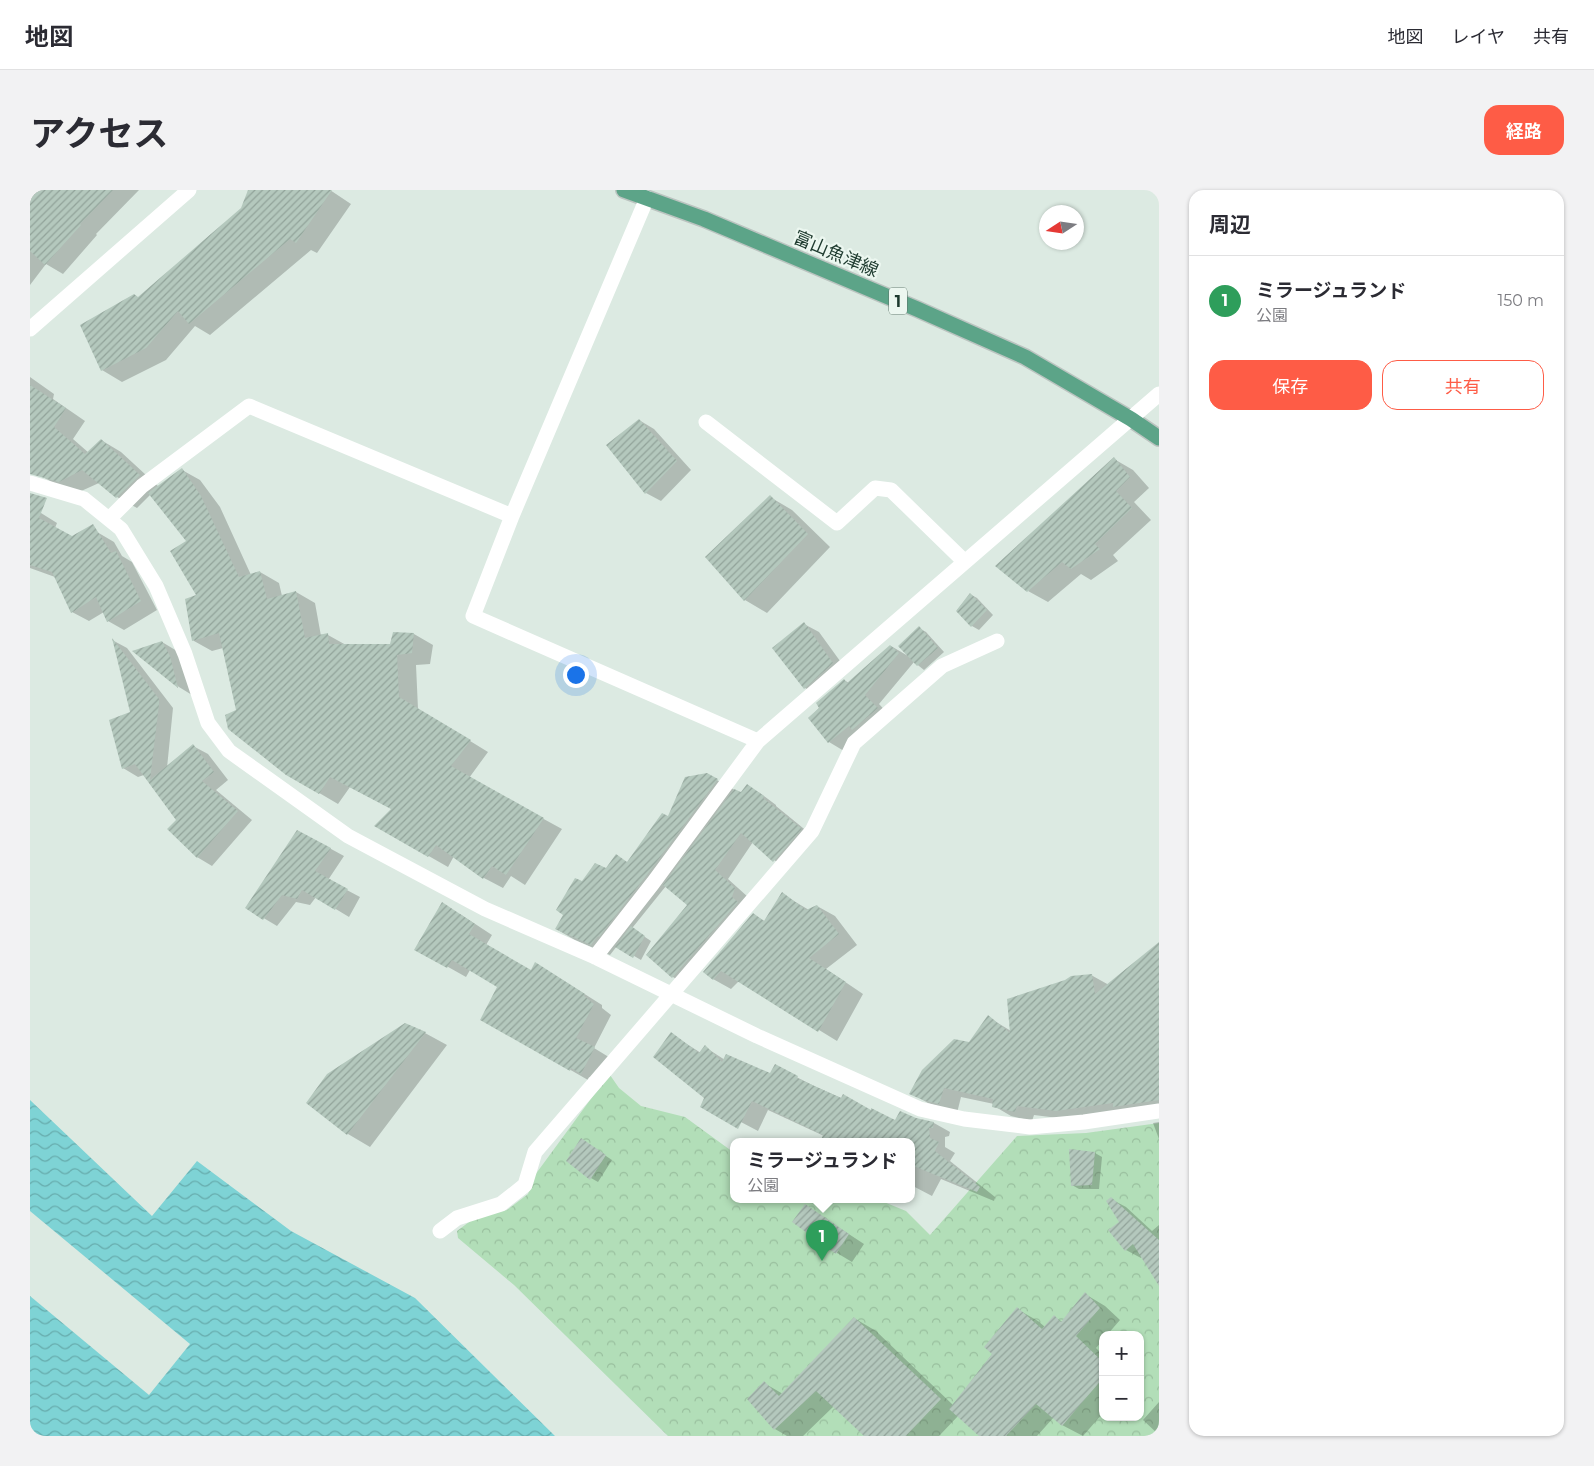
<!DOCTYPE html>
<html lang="ja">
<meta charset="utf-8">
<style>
:root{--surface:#fff;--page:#f2f2f3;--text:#2b2b33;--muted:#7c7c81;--line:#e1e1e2;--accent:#fe5c46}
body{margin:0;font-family:Montserrat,"Noto Sans JP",sans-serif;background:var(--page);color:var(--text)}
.controls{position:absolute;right:15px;bottom:15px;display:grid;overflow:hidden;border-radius:10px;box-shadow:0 1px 4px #0004}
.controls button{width:45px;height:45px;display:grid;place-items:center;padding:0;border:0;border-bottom:1px solid var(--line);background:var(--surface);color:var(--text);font:25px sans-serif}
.compass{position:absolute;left:1009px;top:15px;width:45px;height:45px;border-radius:50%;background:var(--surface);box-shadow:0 1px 4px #0004;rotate:258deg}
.you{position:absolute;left:545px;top:484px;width:18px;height:18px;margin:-12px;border:4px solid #fff;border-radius:50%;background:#1a73e8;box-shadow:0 0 0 8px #1a73e833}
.badge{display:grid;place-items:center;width:32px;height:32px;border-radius:50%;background:var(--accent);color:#fff;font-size:16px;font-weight:700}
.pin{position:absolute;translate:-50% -41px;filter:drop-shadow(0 1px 2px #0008)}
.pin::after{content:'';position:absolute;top:26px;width:18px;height:15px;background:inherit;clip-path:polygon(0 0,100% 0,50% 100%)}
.popup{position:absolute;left:700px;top:948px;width:185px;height:65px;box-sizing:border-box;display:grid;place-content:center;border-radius:10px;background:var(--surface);filter:drop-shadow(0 1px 4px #0005);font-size:16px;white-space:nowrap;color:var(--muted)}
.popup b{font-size:19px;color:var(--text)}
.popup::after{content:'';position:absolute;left:50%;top:100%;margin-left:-10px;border:10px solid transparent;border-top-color:var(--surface)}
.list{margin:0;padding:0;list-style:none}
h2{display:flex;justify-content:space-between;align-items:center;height:65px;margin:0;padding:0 20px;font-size:21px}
h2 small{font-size:16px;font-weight:400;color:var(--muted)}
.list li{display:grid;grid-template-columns:32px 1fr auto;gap:15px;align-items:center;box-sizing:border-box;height:90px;padding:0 20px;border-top:1px solid var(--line)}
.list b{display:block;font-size:19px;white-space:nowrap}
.list p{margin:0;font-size:16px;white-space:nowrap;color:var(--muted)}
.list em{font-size:16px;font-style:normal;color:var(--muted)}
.actions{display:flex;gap:10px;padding:15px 20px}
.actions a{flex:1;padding:11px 0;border:1px solid var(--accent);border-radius:15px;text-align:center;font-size:18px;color:var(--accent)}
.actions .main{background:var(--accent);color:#fff}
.map{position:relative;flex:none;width:1129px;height:1246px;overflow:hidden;border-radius:15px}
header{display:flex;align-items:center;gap:30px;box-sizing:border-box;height:70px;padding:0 25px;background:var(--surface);border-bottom:1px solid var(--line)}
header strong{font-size:24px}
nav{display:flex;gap:28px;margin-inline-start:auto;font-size:18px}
.intro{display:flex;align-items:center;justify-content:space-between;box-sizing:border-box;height:120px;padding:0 30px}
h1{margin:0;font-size:35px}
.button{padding:12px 22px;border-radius:15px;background:var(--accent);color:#fff;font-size:18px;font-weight:700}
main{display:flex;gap:30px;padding:0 30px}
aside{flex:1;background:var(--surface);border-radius:15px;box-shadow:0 1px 4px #0004}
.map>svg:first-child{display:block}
.park{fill:url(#park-crowns);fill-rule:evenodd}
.water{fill:url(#water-waves)}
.pier{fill:#dceae2}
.shadow{fill:#0003}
.building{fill:url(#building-hatch)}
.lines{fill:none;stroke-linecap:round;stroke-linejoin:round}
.major-casing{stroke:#bbc4c0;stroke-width:18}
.minor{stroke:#fff;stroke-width:15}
.major{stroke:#5ca488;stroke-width:15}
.labels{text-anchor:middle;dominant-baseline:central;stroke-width:4.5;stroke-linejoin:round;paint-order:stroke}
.shield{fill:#ecf7f0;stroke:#5b7368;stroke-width:1}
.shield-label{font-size:16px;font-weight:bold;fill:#1d3a2e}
.street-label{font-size:18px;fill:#1d3a2e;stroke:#ecf7f0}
</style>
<header>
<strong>地図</strong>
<nav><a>地図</a><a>レイヤ</a><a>共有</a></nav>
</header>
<div class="intro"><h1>アクセス</h1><a class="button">経路</a></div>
<main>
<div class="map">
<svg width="1129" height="1246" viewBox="0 0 1129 1246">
<defs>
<pattern id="park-crowns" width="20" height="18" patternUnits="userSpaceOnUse" patternTransform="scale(1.25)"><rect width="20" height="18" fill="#b2deb8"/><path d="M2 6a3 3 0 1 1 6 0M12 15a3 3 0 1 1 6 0" fill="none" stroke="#99bf9e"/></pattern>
<pattern id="water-waves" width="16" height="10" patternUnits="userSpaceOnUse" patternTransform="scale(1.25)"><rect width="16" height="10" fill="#7ed3d5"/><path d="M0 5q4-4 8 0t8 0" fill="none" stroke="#67acad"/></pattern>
<pattern id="building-hatch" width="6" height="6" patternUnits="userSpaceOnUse" patternTransform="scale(1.25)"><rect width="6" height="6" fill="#b4c8bd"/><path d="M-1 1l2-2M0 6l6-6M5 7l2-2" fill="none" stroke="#92a39a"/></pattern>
</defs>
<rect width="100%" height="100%" fill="#dceae2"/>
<path class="park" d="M 580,885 L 589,898 L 611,916 L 655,927 L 703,962 L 703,1010 L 849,1010 L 876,1021 L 900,1045 L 987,946 L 1056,943 L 1129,933 L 1129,1246 L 638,1246 L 484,1095 L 428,1048 L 427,1041 L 443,1029 L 460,1023 L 477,1020 L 498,1004 L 505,985 L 563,906 ZM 1073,1145 L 1110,1145 L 1110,1227 L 1073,1227 Z"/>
<path class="water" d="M 0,910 L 122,1026 L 167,971 L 261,1041 L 385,1108 L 525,1246 L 0,1246 Z"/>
<path class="pier" d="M 0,1021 L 160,1154 L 119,1205 L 0,1106 Z"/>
<path class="shadow" d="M 2,0 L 109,0 L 66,44 L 67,45 L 33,84 L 16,74 L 0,95 L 0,3 Z
M 220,0 L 300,0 L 321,14 L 287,63 L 281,60 L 180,145 L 165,136 L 136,170 L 92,192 L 72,180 L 108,108 L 212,19 Z
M 0,187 L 24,204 L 23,209 L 55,231 L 43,249 L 59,263 L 71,250 L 91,262 L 129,297 L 152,280 L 170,290 L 190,317 L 221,385 L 230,382 L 249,393 L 252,406 L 266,402 L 285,413 L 291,446 L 298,445 L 316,455 L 361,456 L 364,443 L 384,444 L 403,455 L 400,474 L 386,475 L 388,519 L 458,562 L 439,588 L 532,639 L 495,695 L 481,686 L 473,698 L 454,688 L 424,666 L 418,677 L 346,636 L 362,619 L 320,597 L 308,614 L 257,584 L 207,521 L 193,458 L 182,461 L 164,451 L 156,410 L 168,406 L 158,351 L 121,304 L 107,318 L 87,307 L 69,293 L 49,302 L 31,297 L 11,286 L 0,272 Z
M 609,230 L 624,239 L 661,280 L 631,311 L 616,303 Z
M 1084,269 L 1103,280 L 1119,298 L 1104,312 L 1121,330 L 1083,365 L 1088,371 L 1061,390 L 1051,384 L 1018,412 L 998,401 Z
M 740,307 L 762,320 L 800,357 L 737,423 L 715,410 Z
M 0,320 L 11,323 L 27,333 L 25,338 L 42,347 L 67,342 L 84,352 L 92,366 L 102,372 L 127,420 L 94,440 L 78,431 L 74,422 L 59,431 L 42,422 L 25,387 L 0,378 Z
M 940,404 L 947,408 L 963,425 L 949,440 L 942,436 L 927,420 Z
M 774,434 L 789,442 L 818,482 L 790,506 L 775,498 Z
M 889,438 L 896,442 L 914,462 L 894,480 L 884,472 L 849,514 L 862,528 L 814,561 L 799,552 L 780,528 L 814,490 L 819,493 L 861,456 L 878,466 Z
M 84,451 L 97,458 L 143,518 L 137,578 L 163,556 L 178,564 L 198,590 L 186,600 L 222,630 L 182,676 L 167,667 L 147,630 L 114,585 L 108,587 L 93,578 L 101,523 Z
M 132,452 L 147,461 L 162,505 L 149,497 L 105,462 Z
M 676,584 L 712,604 L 717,596 L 730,603 L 746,615 L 746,616 L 784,647 L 757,678 L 744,670 L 723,652 L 698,689 L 718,707 L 656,795 L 643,787 L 617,765 L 659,715 L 636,696 L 603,737 L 603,739 L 621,751 L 611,770 L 587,756 L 580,765 L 545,750 L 526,739 L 553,693 L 577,680 L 598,673 Z
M 268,641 L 314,666 L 298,690 L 330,707 L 319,727 L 286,707 L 280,715 L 266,712 L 247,736 L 217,718 Z
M 752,704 L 779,720 L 787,716 L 805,726 L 827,755 L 796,779 L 833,804 L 807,851 L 709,791 L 701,799 L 683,789 L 724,725 L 736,732 Z
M 430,724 L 462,745 L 456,755 L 501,781 L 523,784 L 572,815 L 572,818 L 581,825 L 564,858 L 582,869 L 569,893 L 559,887 L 558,890 L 452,829 L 469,796 L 440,780 L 436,787 L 404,769 Z
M 1129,755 L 1129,922 L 1044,930 L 1004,925 L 1002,931 L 981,926 L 964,916 L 964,914 L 931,907 L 927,923 L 898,913 L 881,903 L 940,853 L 958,827 L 981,841 L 1061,785 L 1079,795 Z
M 395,843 L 417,855 L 340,957 L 318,944 L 277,913 Z
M 641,844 L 671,863 L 675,857 L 695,870 L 740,885 L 745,876 L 784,896 L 866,932 L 886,929 L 904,933 L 920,942 L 919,946 L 915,947 L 915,957 L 925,963 L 920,971 L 965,1007 L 964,1011 L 911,989 L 902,1006 L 881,995 L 881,952 L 791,952 L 794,946 L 738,920 L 728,941 L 690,921 L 676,908 Z
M 1129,932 L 1129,949 L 1123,933 Z
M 558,954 L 582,970 L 568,992 L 561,988 Z
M 1065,963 L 1072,967 L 1069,999 L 1049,999 L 1042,995 Z
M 1081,1009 L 1096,1017 L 1122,1041 L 1129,1035 L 1129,1086 L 1112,1067 L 1111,1068 L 1096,1060 L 1091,1032 Z
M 776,1016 L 834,1054 L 822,1072 L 807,1063 L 764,1032 Z
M 1055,1104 L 1075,1116 L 1090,1130 L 1077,1145 L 1073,1145 L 1073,1150 L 1066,1158 L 1073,1165 L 1073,1223 L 1053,1246 L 1032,1235 L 1024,1227 L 1007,1246 L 950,1246 L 928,1226 L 909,1246 L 836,1246 L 804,1216 L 773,1246 L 757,1246 L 745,1239 L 718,1209 L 734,1193 L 753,1204 L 824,1128 L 846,1141 L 923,1215 L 963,1163 L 987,1119 L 1008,1131 L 1015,1137 L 1024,1127 L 1033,1132 Z
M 1129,1212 L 1129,1245 L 1113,1230 Z"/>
<path class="building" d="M 0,0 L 83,0 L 50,34 L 51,35 L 15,75 L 0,61 Z
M 218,0 L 302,0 L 266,53 L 260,49 L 159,134 L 148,121 L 116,158 L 71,181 L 50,135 L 104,104 L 108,107 L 211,18 Z
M 0,195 L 36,218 L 24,237 L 55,264 L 71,249 L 110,285 L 86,308 L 52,280 L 29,292 L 0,284 Z
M 609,229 L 647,271 L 615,304 L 576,255 Z
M 1084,267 L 1100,287 L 1086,301 L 1102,318 L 1065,354 L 1070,359 L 1041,379 L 1032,372 L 997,402 L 965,376 Z
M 152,278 L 171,306 L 209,387 L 230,381 L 237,409 L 266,401 L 275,448 L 298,443 L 299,454 L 360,454 L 363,442 L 384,443 L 382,463 L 367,465 L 369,507 L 441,550 L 421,576 L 514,628 L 476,685 L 462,676 L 453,689 L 406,655 L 398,667 L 344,636 L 361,619 L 300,587 L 289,604 L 256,585 L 198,539 L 195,525 L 206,520 L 189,443 L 162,451 L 155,409 L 166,405 L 140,361 L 156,351 L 118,303 Z
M 0,303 L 17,308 L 9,328 L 42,346 L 63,334 L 81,363 L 86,361 L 111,411 L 77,432 L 66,407 L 41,423 L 22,382 L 0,375 Z
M 740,305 L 778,344 L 714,411 L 675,367 Z
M 940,403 L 957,420 L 941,437 L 926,421 Z
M 774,432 L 803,473 L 774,499 L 742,458 Z
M 889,436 L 908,458 L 887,476 L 868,456 Z
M 82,448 L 129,509 L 129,514 L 120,590 L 163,554 L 184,582 L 172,591 L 208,621 L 167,668 L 137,639 L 146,630 L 105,574 L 92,579 L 79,530 L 100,522 Z
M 132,451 L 140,466 L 148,498 L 102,461 Z
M 860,455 L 869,463 L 835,505 L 848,518 L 822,540 L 819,536 L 798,553 L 778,528 L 789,518 L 786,513 L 814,489 L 817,493 Z
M 677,583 L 688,589 L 619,682 L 569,747 L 568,746 L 561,755 L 525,739 L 533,725 L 526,720 L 545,688 L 552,691 L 565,673 L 576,678 L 586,664 L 597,672 L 632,623 L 638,626 L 655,587 Z
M 717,594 L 734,606 L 733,608 L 772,639 L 743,672 L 711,643 L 685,680 L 705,698 L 702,707 L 708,712 L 642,788 L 616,765 L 657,715 L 633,695 L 704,599 L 711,602 Z
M 267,640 L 301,658 L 285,681 L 318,699 L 305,720 L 272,700 L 267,709 L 252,705 L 233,730 L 215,718 Z
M 752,702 L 776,720 L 787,715 L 809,744 L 779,768 L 816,792 L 788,842 L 691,781 L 683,790 L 673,782 L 723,723 L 734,731 Z
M 412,712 L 445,734 L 439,744 L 501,780 L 505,772 L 555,804 L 554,806 L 564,814 L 546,848 L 565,857 L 551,884 L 541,878 L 540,881 L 450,830 L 467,797 L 422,770 L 417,778 L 384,760 Z
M 601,736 L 615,746 L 603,768 L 585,757 Z
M 1129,752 L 1129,910 L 1083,917 L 1083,913 L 1026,921 L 987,916 L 985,922 L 962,917 L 963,909 L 914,898 L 909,914 L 893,910 L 879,904 L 892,880 L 924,849 L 939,852 L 958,825 L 980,843 L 977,809 L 1035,790 L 1041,786 L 1062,784 L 1065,804 Z
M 375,833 L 396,842 L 317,945 L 276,913 L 297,884 Z
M 641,842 L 669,863 L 675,855 L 692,872 L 696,864 L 740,883 L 745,874 L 768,886 L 767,888 L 811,908 L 813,904 L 841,920 L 841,918 L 865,930 L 870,921 L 886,928 L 904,932 L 903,938 L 899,938 L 900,948 L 909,952 L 905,961 L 950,997 L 947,1002 L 881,975 L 881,952 L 790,952 L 793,945 L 722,911 L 708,939 L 670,917 L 674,908 L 623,867 Z
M 551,948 L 576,965 L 560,990 L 536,971 Z
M 1039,959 L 1065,962 L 1062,995 L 1041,996 Z
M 1081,1007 L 1129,1050 L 1129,1096 L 1103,1054 L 1095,1061 L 1078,1040 L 1089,1032 L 1076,1011 Z
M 775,1014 L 819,1044 L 806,1064 L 762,1032 Z
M 1055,1102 L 1070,1118 L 1046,1146 L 1073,1172 L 1073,1188 L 1032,1236 L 1006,1214 L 976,1246 L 949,1246 L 919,1219 L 962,1164 L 954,1157 L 987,1117 L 1012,1139 L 1024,1125 L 1031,1132 Z
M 824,1127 L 911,1209 L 876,1246 L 834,1246 L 786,1201 L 744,1240 L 717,1209 L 734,1191 L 749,1206 Z"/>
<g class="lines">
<g class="major-casing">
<path id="major" d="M 594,0 L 674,29 L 887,119 L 995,167 L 1101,229 L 1129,248"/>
</g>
<path class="minor" d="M 0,139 L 159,0
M 676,232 L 807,333 L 845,298 L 861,300 L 935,372
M 0,293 L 54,309 L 91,339 L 126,396 L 155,464 L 178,533 L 199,561 L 318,646 L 455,719 L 565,767 L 727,846 L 890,919 L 934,929 L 1000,937 L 1054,932 L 1129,921
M 482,326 L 617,8
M 79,329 L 112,296 L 219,216 L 482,326 L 443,426 L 728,551
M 565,767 L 623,693 L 728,551 L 1129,204
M 410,1041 L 427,1028 L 471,1014 L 495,995 L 505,962 L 782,641 L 824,553 L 912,476 L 967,451"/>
<use href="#major" class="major"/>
</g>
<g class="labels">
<rect class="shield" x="859" y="97.5" width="18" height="27" rx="4"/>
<g class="shield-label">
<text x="868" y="111">1</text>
</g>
<g class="street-label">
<text transform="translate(806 64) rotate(23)">富山魚津線</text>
</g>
</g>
</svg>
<div class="controls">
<button>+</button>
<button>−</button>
</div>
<svg class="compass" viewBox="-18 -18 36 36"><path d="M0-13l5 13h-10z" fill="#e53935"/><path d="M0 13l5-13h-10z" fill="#7c7c81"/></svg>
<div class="you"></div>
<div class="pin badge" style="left:792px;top:1071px;background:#2e9e5b">1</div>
<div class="popup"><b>ミラージュランド</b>公園</div>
</div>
<aside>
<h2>周辺<small></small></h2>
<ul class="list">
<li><span class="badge" style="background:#2e9e5b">1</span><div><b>ミラージュランド</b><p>公園</p></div><em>150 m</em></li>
</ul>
<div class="actions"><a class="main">保存</a><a>共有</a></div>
</aside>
</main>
